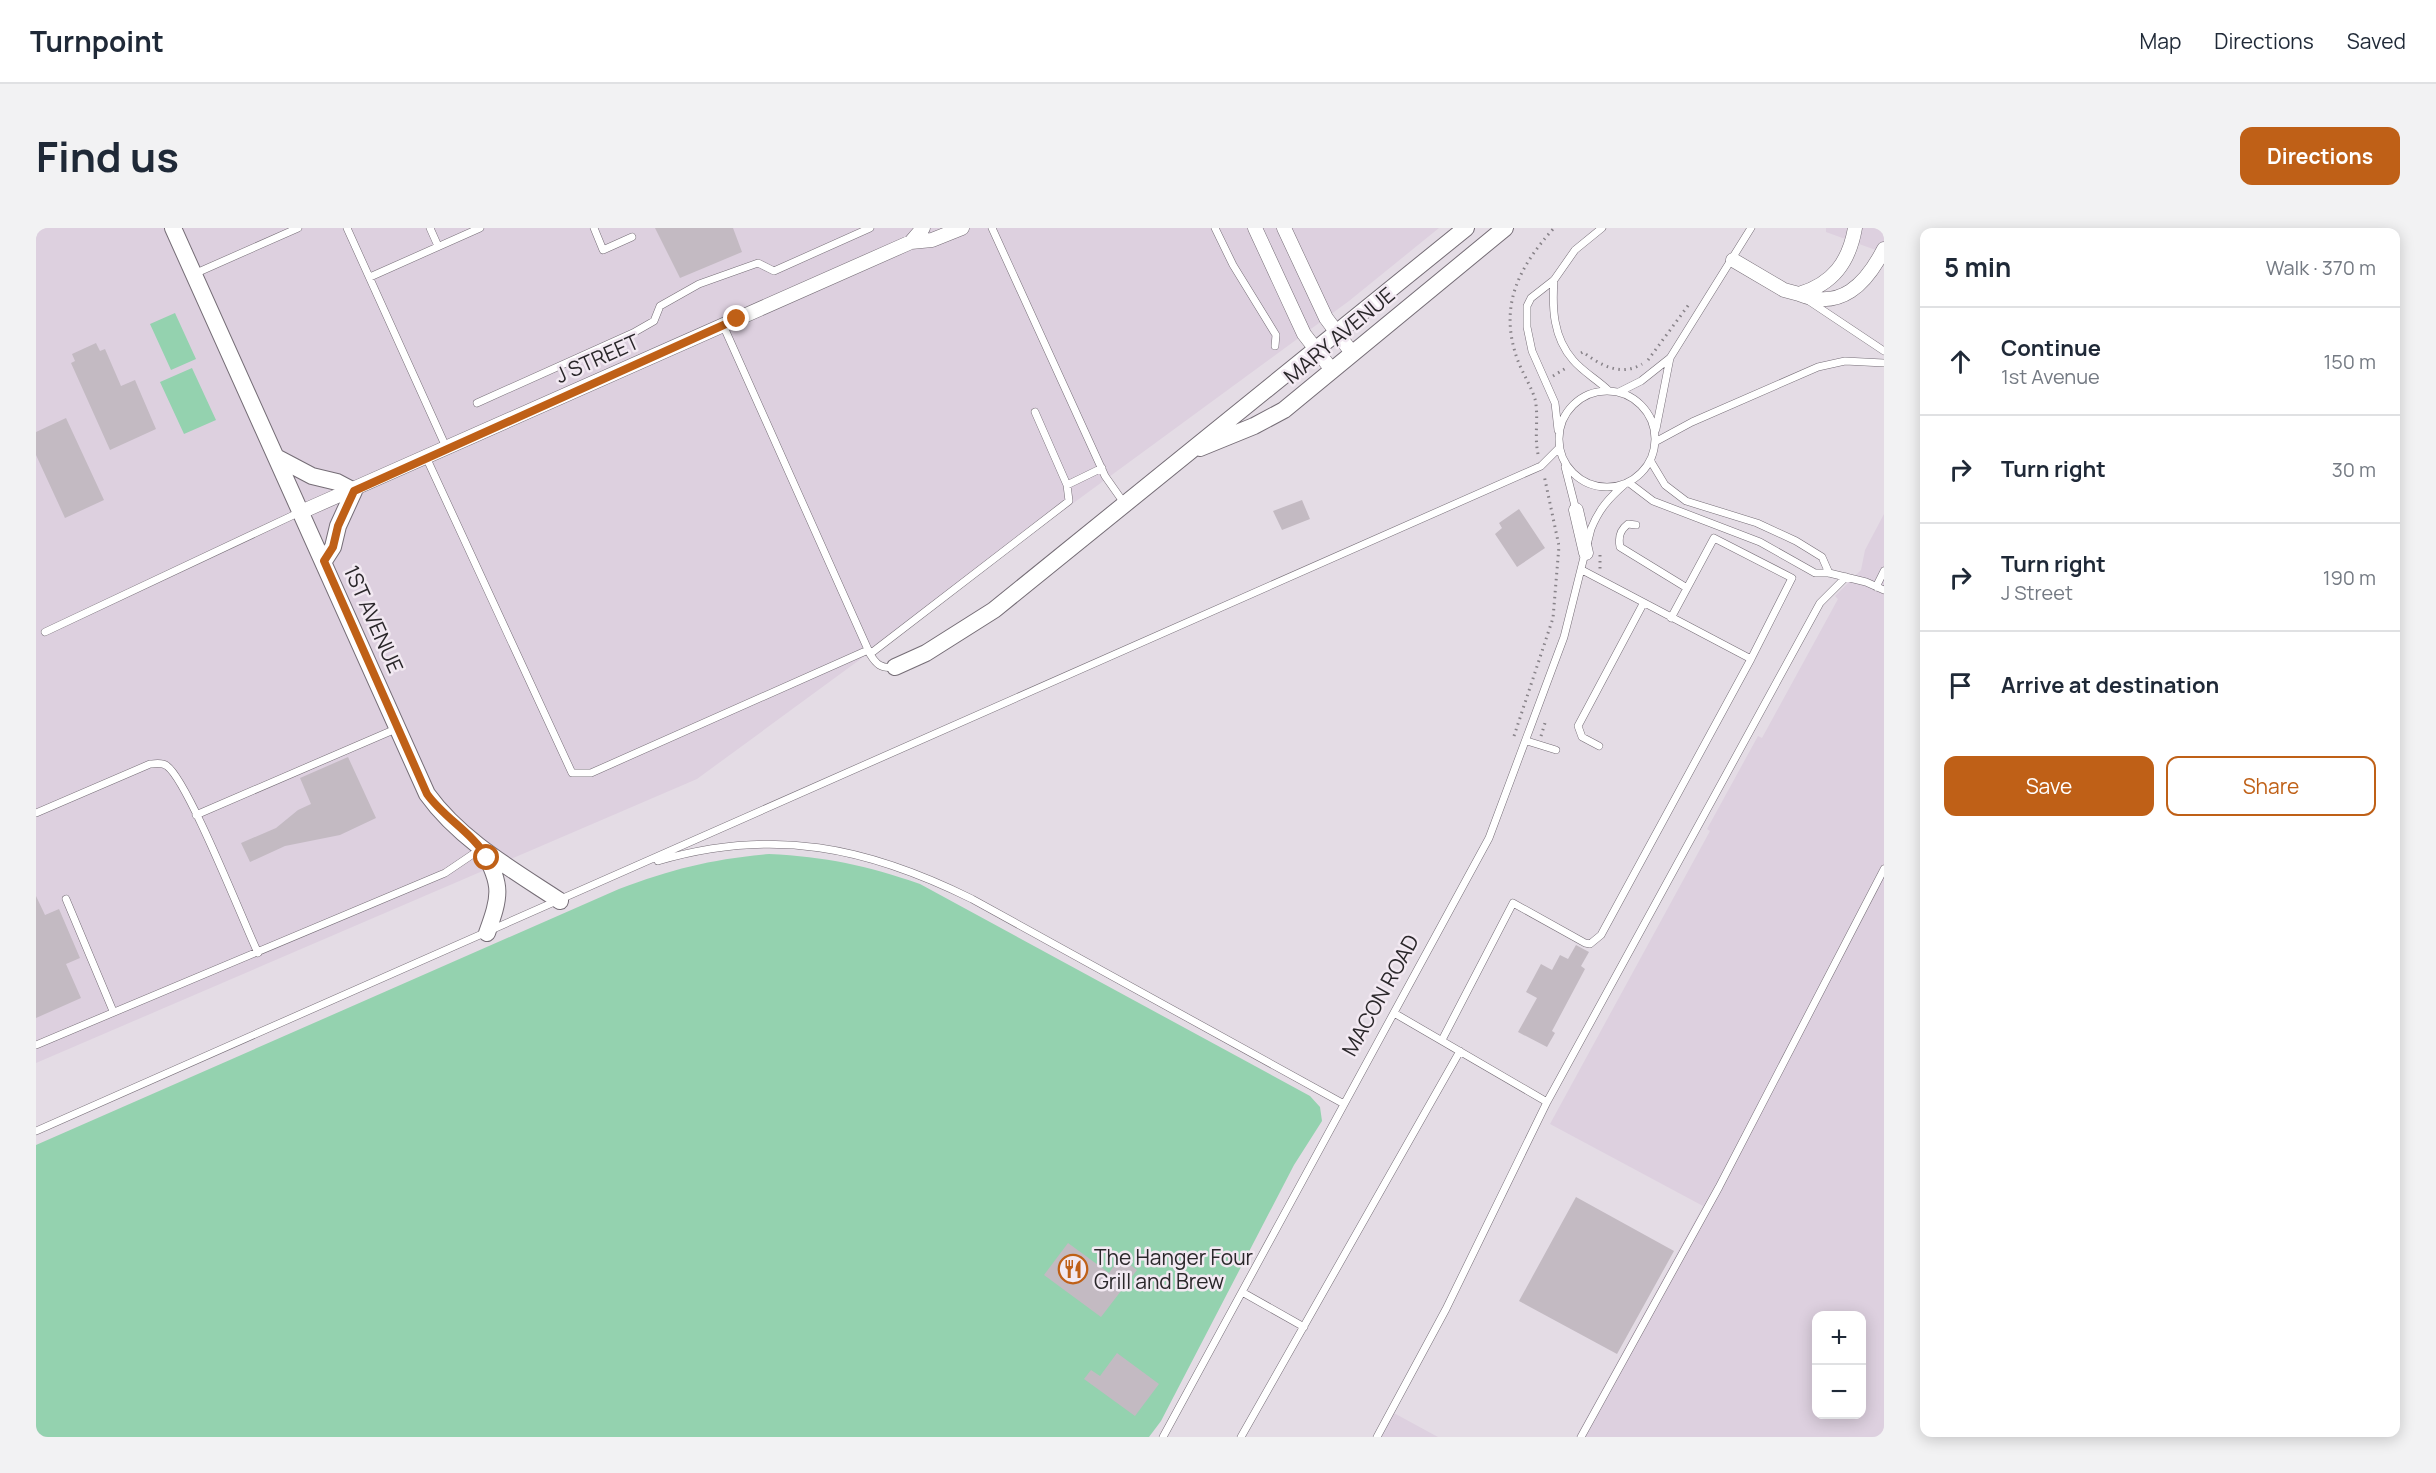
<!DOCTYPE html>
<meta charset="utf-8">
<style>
:root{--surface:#fff;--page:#f2f2f3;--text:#1f2937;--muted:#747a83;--line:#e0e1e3;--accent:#bf6017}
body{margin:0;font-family:Manrope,sans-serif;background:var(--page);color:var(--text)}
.controls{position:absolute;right:18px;bottom:18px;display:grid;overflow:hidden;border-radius:12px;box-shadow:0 3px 15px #0003}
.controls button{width:54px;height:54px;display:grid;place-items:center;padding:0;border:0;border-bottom:2px solid var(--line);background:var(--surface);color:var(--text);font:30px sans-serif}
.stop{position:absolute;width:18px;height:18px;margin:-14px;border:4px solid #bf6017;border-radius:50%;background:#fff}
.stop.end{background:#bf6017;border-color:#fff;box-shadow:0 2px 6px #0008}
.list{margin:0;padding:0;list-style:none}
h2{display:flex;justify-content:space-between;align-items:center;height:78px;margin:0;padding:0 24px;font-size:26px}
h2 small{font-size:20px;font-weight:400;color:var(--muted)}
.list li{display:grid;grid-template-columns:39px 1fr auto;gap:18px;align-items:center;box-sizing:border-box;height:108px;padding:0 24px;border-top:2px solid var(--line)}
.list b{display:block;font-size:22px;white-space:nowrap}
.list p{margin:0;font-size:20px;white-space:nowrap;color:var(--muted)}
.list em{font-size:20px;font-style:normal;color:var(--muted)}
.actions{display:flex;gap:12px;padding:18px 24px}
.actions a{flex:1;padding:14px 0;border:2px solid var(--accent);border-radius:12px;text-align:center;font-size:21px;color:var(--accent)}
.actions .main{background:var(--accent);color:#fff}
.icon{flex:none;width:33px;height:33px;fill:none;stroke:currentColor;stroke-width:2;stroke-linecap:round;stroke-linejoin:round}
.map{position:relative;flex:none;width:1848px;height:1209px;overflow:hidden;border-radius:12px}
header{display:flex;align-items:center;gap:36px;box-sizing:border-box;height:84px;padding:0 30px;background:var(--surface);border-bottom:2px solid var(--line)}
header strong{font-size:28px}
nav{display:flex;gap:33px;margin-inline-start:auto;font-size:21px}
.intro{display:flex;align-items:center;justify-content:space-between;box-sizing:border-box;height:144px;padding:0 36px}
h1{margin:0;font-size:42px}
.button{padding:15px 27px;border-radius:12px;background:var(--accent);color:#fff;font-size:21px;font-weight:700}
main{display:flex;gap:36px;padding:0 36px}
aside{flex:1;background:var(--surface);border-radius:12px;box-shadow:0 3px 15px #0003}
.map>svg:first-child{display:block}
.built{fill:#ddd0df;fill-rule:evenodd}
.green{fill:#94d2af}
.building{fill:#c3bac2}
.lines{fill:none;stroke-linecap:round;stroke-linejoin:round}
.service-casing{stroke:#756d76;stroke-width:8}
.minor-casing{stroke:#756d76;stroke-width:15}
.tertiary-casing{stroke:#756d76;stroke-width:18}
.path{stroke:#878288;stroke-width:3;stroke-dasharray:1.5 4.5;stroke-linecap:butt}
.service{stroke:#fff;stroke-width:7}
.minor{stroke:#fff;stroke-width:14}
.tertiary{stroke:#fff;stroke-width:16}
.route{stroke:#bf6017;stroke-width:8}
.labels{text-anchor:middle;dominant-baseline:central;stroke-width:5;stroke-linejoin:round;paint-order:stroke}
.street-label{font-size:21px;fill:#2a272a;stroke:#f2e9f2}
.poi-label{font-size:21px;fill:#2a272a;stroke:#f2e9f2;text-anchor:start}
</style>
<header>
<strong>Turnpoint</strong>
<nav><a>Map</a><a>Directions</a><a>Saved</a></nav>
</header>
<div class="intro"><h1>Find us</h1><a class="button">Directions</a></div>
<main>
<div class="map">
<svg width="1848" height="1209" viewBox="0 0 1848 1209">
<rect width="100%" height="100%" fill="#e4dce5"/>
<path class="built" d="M 0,0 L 1403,0 L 1313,73 L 661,551 L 0,835 Z
M 1790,0 L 1848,0 L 1848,25 L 1790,4 Z
M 1848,286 L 1848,1209 L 1540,1209 L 1667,978 L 1514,896 L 1674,603 L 1671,601 L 1722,508 L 1726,510 L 1802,371 L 1799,368 L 1825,342 L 1829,322 ZM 1780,1088 L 1826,1088 L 1826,1186 L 1780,1186 Z
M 1356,1184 L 1402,1209 L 1342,1209 Z"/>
<path class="green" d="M 139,85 L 160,131 L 135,142 L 114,96 Z
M 156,140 L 180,192 L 148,206 L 124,154 Z
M 733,626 C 790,629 830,637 884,656 L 1274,868 L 1284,879 L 1286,893 L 1258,937 L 1125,1193 L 1113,1209 L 0,1209 L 0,917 L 583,661 C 636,641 676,631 733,626 Z"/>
<path class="building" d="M 619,0 L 697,0 L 706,24 L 644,50 Z
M 60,115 L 64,123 L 69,121 L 85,158 L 99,152 L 120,201 L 74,222 L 35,135 L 39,133 L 36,126 Z
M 30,190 L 68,272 L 29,290 L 0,227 L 0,204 Z
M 1266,272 L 1274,291 L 1246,302 L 1237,283 Z
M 1483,281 L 1509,320 L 1481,339 L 1459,306 L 1466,300 L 1463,295 Z
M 312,529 L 340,590 L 304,607 L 249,618 L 214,634 L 205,615 L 240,600 L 262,582 L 275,576 L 264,550 Z
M 0,668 L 9,687 L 23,681 L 44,730 L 30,736 L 45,770 L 0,790 Z
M 1540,717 L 1553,724 L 1545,738 L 1549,741 L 1516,803 L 1519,805 L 1511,819 L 1482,804 L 1501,770 L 1490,764 L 1505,736 L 1516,742 L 1524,727 L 1532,731 Z
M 1540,969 L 1638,1023 L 1581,1126 L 1483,1073 Z
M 1032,1015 L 1073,1045 L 1084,1029 L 1101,1042 L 1065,1089 L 1008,1047 Z
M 1081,1125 L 1123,1156 L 1099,1188 L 1048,1151 L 1055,1142 L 1064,1148 Z"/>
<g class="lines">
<g class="service-casing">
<path id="service" d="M 311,0 L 410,219
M 394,0 L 402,18
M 558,0 L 567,22 L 596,9
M 956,0 L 1069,248 L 1088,275
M 1179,0 L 1197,37 L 1240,107 L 1239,118
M 158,46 L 262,0
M 334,49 L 444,0
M 1518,52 C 1516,80 1517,109 1537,132 C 1547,144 1562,152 1573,163
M 1773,73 L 1848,123
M 687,97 L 834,426 C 840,436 845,441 858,439
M1523 211a48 48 0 1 1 96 0a48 48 0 1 1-96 0Z
M 1583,164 L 1605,153 L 1634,130 L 1715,0
M 441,175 L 597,105 L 618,93 L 624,78 L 663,56 L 722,35 L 738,43 L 834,0
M 1620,201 L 1634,130
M 1522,202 L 1519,175 L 1496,123 L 1491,99 L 1491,78 L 1495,70 L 1518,52 L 1539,22 L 1566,0
M 1619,214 L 1656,194 L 1782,139 L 1809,133 L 1848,135
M 390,229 L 536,545 L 555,545 L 832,422
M 1614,232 L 1629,257 L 1650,273 L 1721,295 L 1760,313 L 1786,329 L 1793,345
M 1529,239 L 1540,282
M 1592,254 L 1617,273 L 1724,314 L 1779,345 L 1793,345 L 1830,354 L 1848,362
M 1031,257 L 1066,240
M 1600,297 L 1592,296 C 1584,302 1582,309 1584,319 L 1651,360
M 1546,342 L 1715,431
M 1840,359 L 1848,343
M 9,404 L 264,284
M 834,426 L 1033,273 L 1031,257 L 999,184
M 1491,513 L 1520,522
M 1563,518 L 1546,509 L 1542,498 L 1607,376
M 0,585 L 114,536 C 120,536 126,534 131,538 C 152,553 207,693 222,725
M 160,587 L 362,500
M 622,633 C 737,599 831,619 936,671 L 1308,876
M 30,671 L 77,783
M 1406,812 L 1477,675 L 1549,715 L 1554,716 L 1565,707 L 1715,431 L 1756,350 L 1678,310 L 1635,390
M 0,817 L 409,645 L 446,620
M 1511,874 L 1784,375 L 1810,349
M 0,903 L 1505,238 L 1523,220
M 1206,1064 L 1268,1099
M 1127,1209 L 1453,610 L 1528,409 L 1555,301 C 1563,281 1573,270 1589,256
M 1205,1209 L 1424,823
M 1341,1209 L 1410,1081 L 1511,874 L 1358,785
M 1545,1209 L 1683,959 L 1848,641"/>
</g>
<g class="minor-casing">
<path id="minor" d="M 1219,0 L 1268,106 L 1296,142
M 1248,0 L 1290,90 L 1316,125
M 1819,0 C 1813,34 1797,56 1763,66 C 1805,83 1830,56 1848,21
M 875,14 L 887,0
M 1697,32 L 1748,62 L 1763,66
M 1540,282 L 1550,325
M 265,284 L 875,14 L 896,12 L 926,0"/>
</g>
<g class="tertiary-casing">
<path id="tertiary" d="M 137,0 L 391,566 C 424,612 477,642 524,673
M 1164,220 L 1218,198 L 1248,182 L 1469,0
M 240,229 L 276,248 L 301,254 L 318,263 L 302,298 L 297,319 L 288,333
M 859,439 L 890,425 L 958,382 L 1430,0
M 447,623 C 467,657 464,669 451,705"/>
</g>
<path class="path" d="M 1545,125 L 1547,124 C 1564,137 1585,149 1606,136
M 1612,132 L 1654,75
M 1517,148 L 1530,140
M 1502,226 C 1498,208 1503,189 1499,171 C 1495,158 1487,146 1482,133 C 1462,79 1482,40 1518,0
M 1564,327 L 1564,342
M 1478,508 L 1517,390 L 1523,318 L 1508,247
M 1505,508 L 1509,495"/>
<use href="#service" class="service"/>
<use href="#minor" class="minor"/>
<use href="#tertiary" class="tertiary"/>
</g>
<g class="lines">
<path class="route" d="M 451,630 C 437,605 408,590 391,566 L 288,333 L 297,319 L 302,298 L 318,263 L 701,91"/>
</g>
<defs>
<g id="restaurant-ring" transform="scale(1.5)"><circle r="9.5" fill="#f2e9f2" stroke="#bf6017" stroke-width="1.5"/><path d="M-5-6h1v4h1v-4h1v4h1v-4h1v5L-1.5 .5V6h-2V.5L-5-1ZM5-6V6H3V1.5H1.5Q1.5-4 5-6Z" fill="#bf6017"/></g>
</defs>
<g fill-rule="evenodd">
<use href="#restaurant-ring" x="1037" y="1041"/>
</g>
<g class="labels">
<g class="street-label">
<text transform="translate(1303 107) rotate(-40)">MARY AVENUE</text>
<text transform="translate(561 130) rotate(-24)">J STREET</text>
<text transform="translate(338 391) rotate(66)">1ST AVENUE</text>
<text transform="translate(1344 767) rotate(-61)">MACON ROAD</text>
</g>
<g class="poi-label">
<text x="1058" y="1029">The Hanger Four<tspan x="1058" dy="24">Grill and Brew</tspan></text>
</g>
</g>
</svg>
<div class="controls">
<button>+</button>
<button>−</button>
</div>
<div class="stop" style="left:451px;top:630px"></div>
<div class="stop end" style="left:701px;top:91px"></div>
</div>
<aside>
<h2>5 min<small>Walk · 370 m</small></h2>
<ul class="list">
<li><svg class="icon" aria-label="ahead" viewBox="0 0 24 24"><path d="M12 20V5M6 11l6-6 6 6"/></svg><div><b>Continue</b><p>1st Avenue</p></div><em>150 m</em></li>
<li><svg class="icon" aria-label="right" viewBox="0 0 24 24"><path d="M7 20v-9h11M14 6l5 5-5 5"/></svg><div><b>Turn right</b></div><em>30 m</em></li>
<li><svg class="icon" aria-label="right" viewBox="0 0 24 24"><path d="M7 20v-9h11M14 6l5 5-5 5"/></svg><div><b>Turn right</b><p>J Street</p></div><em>190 m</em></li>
<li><svg class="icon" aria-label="arrive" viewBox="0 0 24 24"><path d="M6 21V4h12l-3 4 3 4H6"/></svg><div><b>Arrive at destination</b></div></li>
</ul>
<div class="actions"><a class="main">Save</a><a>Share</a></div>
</aside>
</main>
